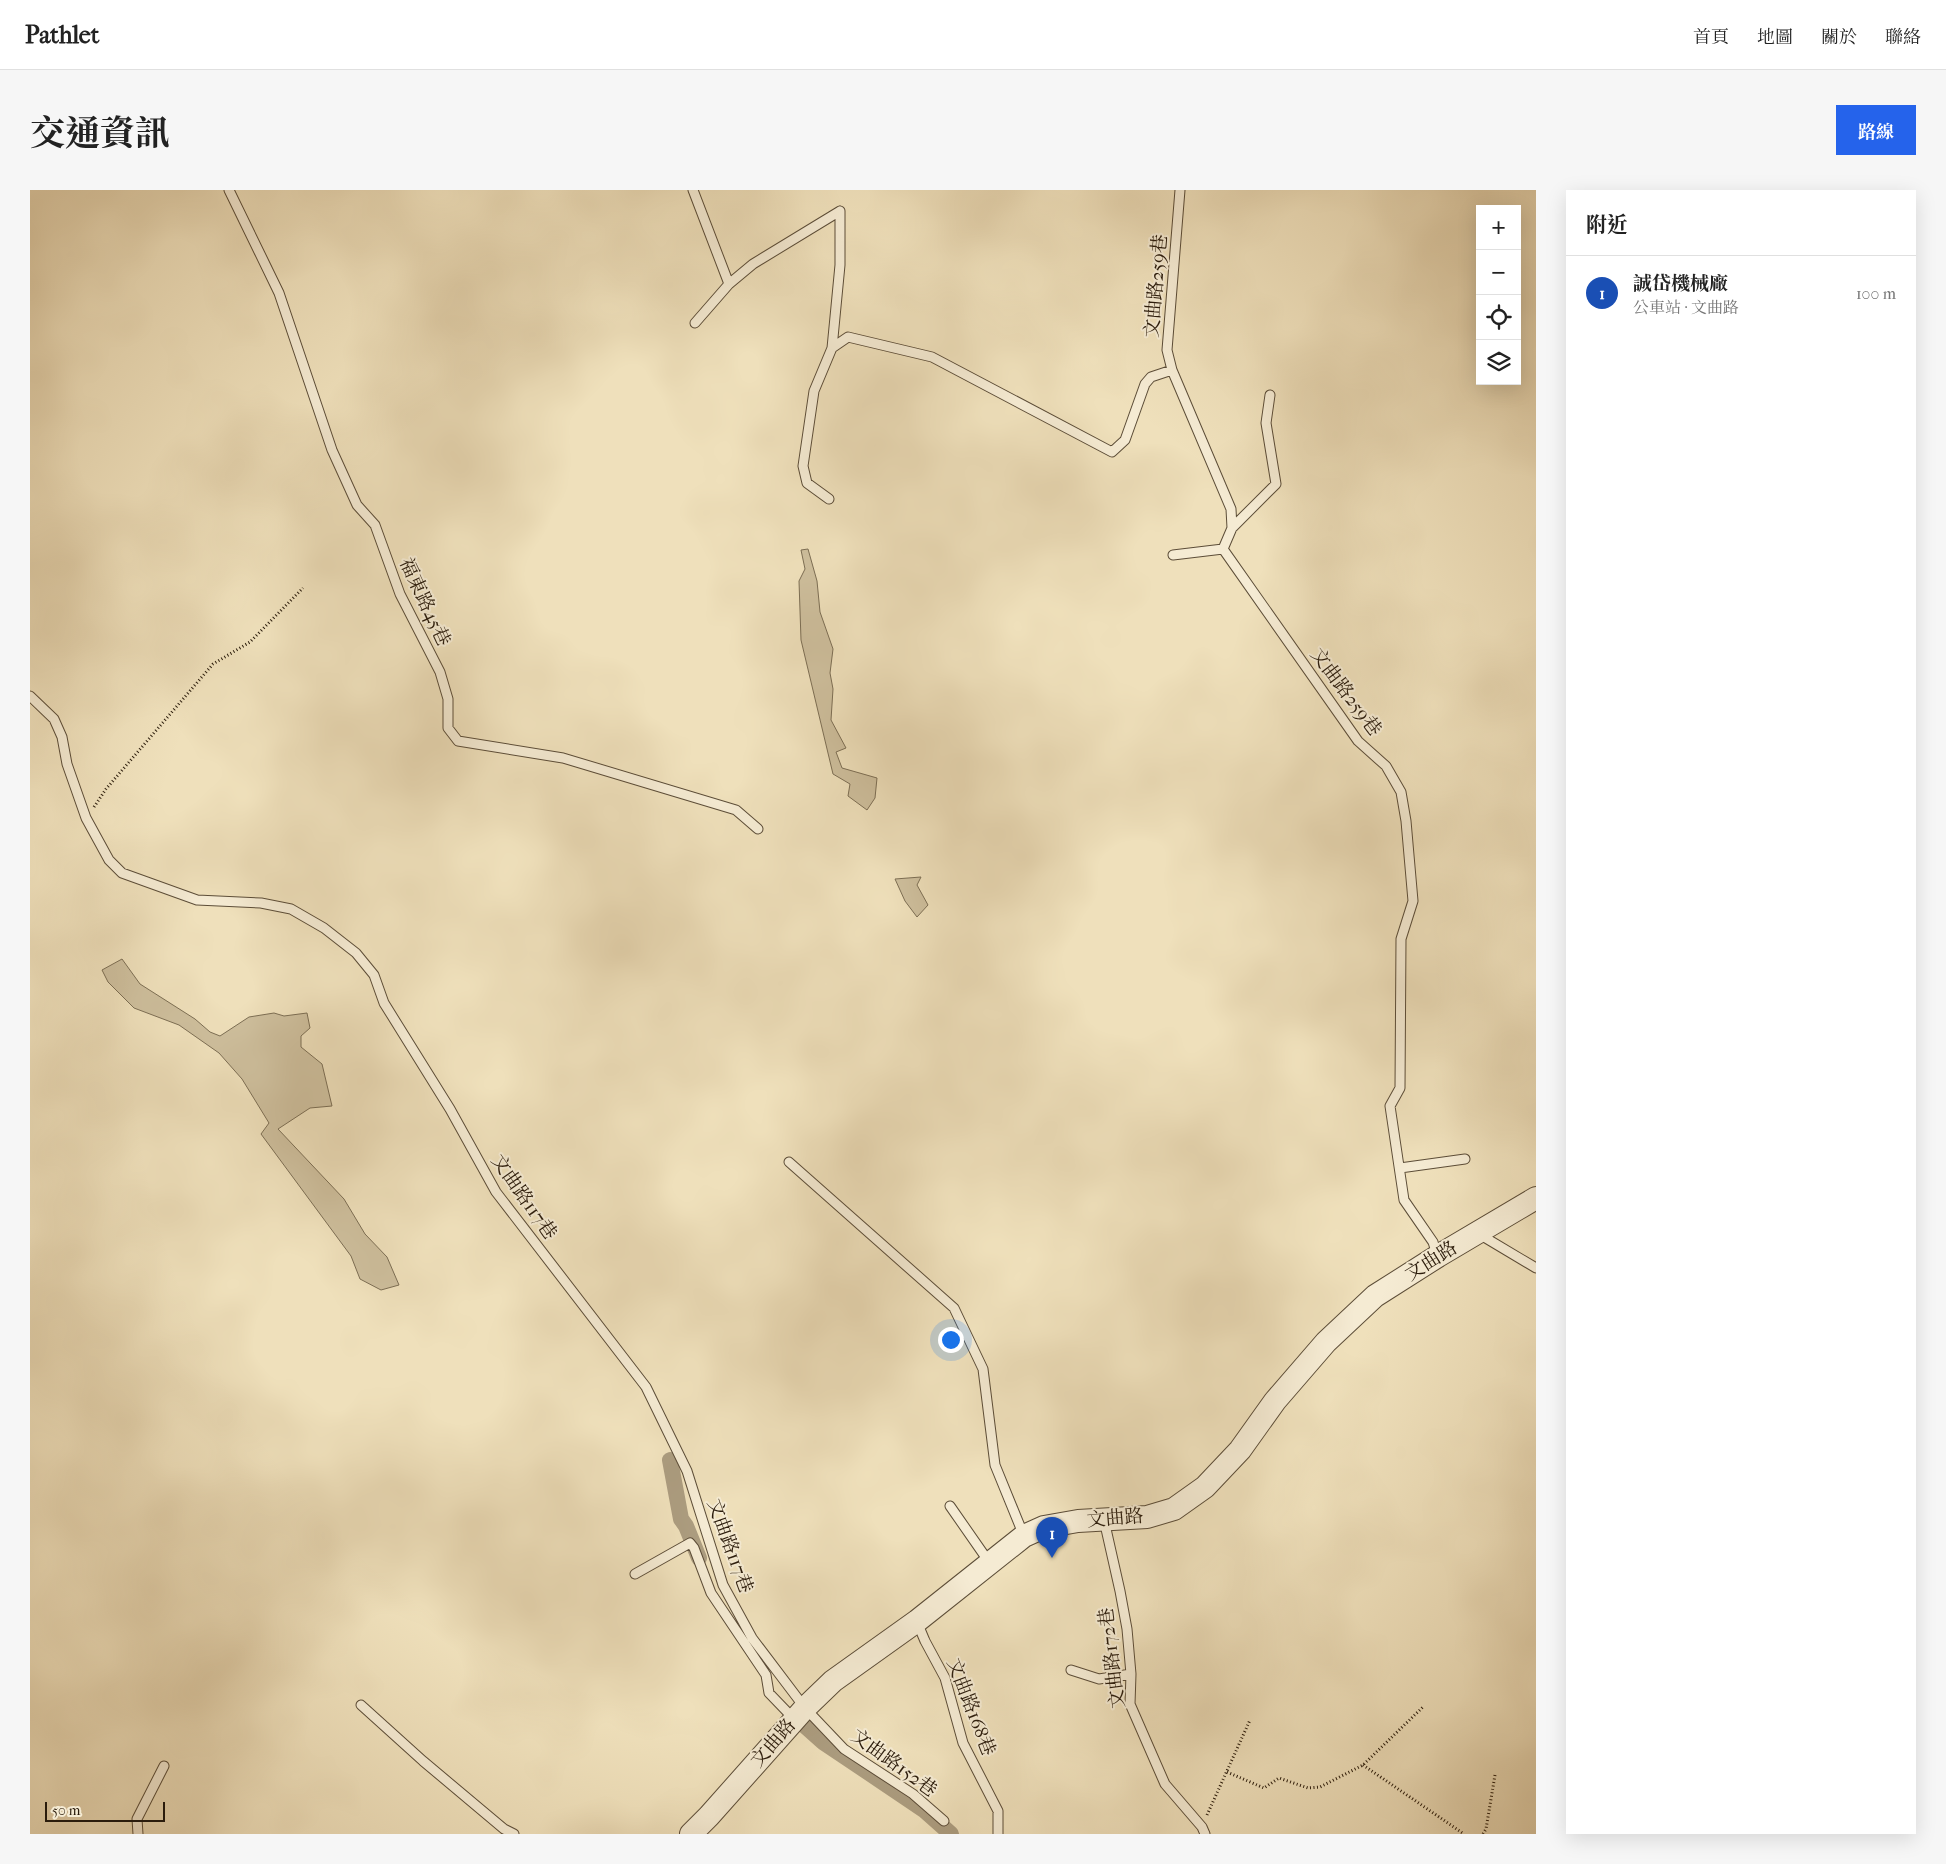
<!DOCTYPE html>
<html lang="zh-TW">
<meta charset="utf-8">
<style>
:root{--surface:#fff;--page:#f6f6f6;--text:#222;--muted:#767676;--line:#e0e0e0;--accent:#2563eb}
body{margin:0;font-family:"IM FELL French Canon","Noto Serif TC",serif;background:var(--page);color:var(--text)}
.controls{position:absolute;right:15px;top:15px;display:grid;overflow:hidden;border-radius:0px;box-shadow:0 5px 20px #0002}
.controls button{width:45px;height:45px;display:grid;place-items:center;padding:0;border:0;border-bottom:1px solid var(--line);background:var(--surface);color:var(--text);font:25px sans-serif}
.scale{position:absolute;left:15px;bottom:12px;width:120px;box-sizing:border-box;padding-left:5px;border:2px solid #2b1c0c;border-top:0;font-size:14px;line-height:18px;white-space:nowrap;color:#2b1c0c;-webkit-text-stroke:4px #f5ebd3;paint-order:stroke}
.you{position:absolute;left:920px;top:1149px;width:18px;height:18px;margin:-12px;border:4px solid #fff;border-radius:50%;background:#1a73e8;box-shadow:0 0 0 8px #1a73e833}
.badge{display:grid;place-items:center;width:32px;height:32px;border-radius:50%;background:var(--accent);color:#fff;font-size:16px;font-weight:700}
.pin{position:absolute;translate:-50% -41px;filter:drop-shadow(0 1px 2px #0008)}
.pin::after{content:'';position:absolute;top:26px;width:18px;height:15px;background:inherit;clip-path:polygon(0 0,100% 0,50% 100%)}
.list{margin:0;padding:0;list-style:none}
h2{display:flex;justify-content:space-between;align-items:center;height:65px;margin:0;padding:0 20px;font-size:21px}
h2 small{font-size:16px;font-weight:400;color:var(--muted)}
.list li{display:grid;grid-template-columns:32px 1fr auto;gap:15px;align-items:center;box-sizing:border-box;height:75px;padding:0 20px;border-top:1px solid var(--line)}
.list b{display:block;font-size:19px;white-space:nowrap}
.list p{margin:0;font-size:16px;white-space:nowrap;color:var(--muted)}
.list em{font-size:16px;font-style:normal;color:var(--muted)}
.icon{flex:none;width:28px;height:28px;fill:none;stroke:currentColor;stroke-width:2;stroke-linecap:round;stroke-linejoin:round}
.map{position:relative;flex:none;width:1506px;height:1644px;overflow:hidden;border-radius:0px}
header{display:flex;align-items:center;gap:30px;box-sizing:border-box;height:70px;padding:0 25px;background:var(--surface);border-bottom:1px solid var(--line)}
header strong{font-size:24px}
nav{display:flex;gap:28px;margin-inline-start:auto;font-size:18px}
.intro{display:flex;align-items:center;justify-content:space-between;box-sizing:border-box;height:120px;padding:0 30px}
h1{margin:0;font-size:35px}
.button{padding:12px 22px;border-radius:0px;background:var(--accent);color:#fff;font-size:18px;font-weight:700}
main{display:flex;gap:30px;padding:0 30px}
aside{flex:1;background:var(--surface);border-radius:0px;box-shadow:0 5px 20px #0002}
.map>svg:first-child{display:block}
.green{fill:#cebf9d;stroke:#7c6e54}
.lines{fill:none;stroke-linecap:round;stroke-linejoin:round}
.canal{stroke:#ac9d80;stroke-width:16}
.service-casing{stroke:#5c4d38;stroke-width:11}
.tertiary-casing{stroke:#5c4d38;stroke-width:24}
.path{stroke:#2b1c0c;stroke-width:3;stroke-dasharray:1 2.5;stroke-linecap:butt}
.service{stroke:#f5ebd3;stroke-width:9}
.tertiary{stroke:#f5ebd3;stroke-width:22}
.labels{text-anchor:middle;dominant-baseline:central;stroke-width:4;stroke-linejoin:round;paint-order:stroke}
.street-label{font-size:19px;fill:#2b1c0c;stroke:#f5ebd3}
</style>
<header>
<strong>Pathlet</strong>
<nav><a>首頁</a><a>地圖</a><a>關於</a><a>聯絡</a></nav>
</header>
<div class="intro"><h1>交通資訊</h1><a class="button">路線</a></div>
<main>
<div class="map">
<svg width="1506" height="1644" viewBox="0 0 1506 1644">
<rect width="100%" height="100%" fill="#efe0bb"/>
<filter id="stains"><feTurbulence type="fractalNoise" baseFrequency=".004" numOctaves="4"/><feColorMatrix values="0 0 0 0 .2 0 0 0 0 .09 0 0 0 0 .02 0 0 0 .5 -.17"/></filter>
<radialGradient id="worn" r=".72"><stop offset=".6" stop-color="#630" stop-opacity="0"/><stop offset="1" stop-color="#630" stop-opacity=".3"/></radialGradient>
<path class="green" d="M 778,359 L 787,391 L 790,422 L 803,459 L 800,483 L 803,499 L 801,530 L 816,558 L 806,562 L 812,578 L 847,588 L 845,608 L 837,620 L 818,606 L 820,594 L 803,584 L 771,450 L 769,391 L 775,379 L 771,360 Z
M 891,687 L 887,695 L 898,715 L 887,727 L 875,711 L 865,689 Z
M 92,769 L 110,794 L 165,829 L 180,842 L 190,846 L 219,827 L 244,823 L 254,826 L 277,823 L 280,838 L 271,846 L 271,857 L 292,874 L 302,916 L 280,918 L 248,939 L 314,1009 L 335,1044 L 357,1067 L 369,1095 L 351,1100 L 330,1089 L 321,1066 L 231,944 L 239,933 L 212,889 L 189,863 L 149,835 L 104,818 L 78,792 L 72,780 Z"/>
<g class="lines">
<path class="canal" d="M 640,1270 L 651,1329 L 656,1336 L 669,1368
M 765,1527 L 793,1552 L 894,1620 L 921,1644"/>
<g class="service-casing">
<path id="service" d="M 199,0 L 249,103 L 302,260 L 327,315 L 345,335 L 370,404 L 410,482 L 418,509 L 418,538 L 428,551 L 533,568 L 706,620 L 728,639
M 663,0 L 699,94
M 1150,0 L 1137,160 L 1142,180 L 1201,319 L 1202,338 L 1193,359 L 1328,551 L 1356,576 L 1371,602 L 1376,631 L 1383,711 L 1371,749 L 1370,898 L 1360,916 L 1374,1010 L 1403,1052 L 1407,1065
M 665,133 L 699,94 L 723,74 L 810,21
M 802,158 L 818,147 L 902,167 L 1082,262 L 1095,250 L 1115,194 L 1121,187 L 1142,180
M 799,309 L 777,293 L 773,276 L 784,201 L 802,158 L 810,75 L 810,21
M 1202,338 L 1246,294 L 1236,233 L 1240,205
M 1143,365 L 1193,359
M 0,506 L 24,529 L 32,547 L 37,574 L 56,628 L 79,670 L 92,683 L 167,710 L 231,713 L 261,719 L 294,738 L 326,763 L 344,785 L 354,813 L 420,919 L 466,1002 L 616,1197 L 657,1281 L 693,1395 L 722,1448 L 775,1518 L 814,1559 L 883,1604 L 914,1631
M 759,972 L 924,1118 L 953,1179 L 965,1275 L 994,1346
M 1370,978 L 1435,969
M 1449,1044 L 1506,1078
M 920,1316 L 959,1372
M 1074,1330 L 1090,1401 L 1097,1439 L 1101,1484 L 1100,1514 L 1135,1594 L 1172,1637 L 1175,1644
M 605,1384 L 660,1353 L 664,1358 L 681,1403 L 736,1485 L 739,1503 L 764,1529
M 887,1432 L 895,1451 L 915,1488 L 933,1553 L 968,1621 L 968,1644
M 1041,1480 L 1069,1489 L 1101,1484
M 331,1515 L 393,1571 L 474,1639 L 484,1644
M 108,1644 L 107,1629 L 134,1576"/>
</g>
<g class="tertiary-casing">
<path id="tertiary" d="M 661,1644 L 679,1626 L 775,1518 L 803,1491 L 887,1431 L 994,1346 L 1014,1337 L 1048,1331 L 1117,1327 L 1144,1319 L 1175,1297 L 1210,1260 L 1245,1211 L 1296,1152 L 1345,1106 L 1408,1066 L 1506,1008"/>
</g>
<path class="path" d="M 64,617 L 76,599 L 183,474 L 220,452 L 273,398
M 1333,1575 L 1434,1644
M 1197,1582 L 1234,1598 L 1249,1588 L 1278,1598 L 1290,1597 L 1333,1575 L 1394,1516
M 1177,1625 L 1220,1530
M 1453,1644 L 1456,1639 L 1465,1585"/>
<use href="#service" class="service"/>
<use href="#tertiary" class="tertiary"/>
</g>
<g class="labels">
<g class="street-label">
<text transform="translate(1126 96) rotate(-85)">文曲路259巷</text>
<text transform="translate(395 412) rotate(65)">福東路45巷</text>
<text transform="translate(1316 502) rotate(53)">文曲路259巷</text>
<text transform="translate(494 1007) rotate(55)">文曲路117巷</text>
<text transform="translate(1401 1071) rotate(-32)">文曲路</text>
<text transform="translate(1085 1328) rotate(-5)">文曲路</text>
<text transform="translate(700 1356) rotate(70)">文曲路117巷</text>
<text transform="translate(1082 1468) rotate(-97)">文曲路172巷</text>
<text transform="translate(941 1517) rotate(69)">文曲路168巷</text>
<text transform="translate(743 1553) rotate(-49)">文曲路</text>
<text transform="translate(864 1573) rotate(36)">文曲路152巷</text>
</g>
</g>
<rect width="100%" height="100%" filter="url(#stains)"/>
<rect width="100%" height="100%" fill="url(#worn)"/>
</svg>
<div class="controls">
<button>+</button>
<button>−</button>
<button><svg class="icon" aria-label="locate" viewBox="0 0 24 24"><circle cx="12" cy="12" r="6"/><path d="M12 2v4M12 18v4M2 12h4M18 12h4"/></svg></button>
<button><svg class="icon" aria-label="layers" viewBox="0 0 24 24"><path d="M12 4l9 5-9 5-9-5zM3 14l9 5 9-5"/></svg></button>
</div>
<div class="scale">50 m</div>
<div class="you"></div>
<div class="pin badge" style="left:1022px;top:1368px;background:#1a4fb4">1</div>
</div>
<aside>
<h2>附近<small></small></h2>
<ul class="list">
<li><span class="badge" style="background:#1a4fb4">1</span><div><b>誠岱機械廠</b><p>公車站 · 文曲路</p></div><em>100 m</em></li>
</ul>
</aside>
</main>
